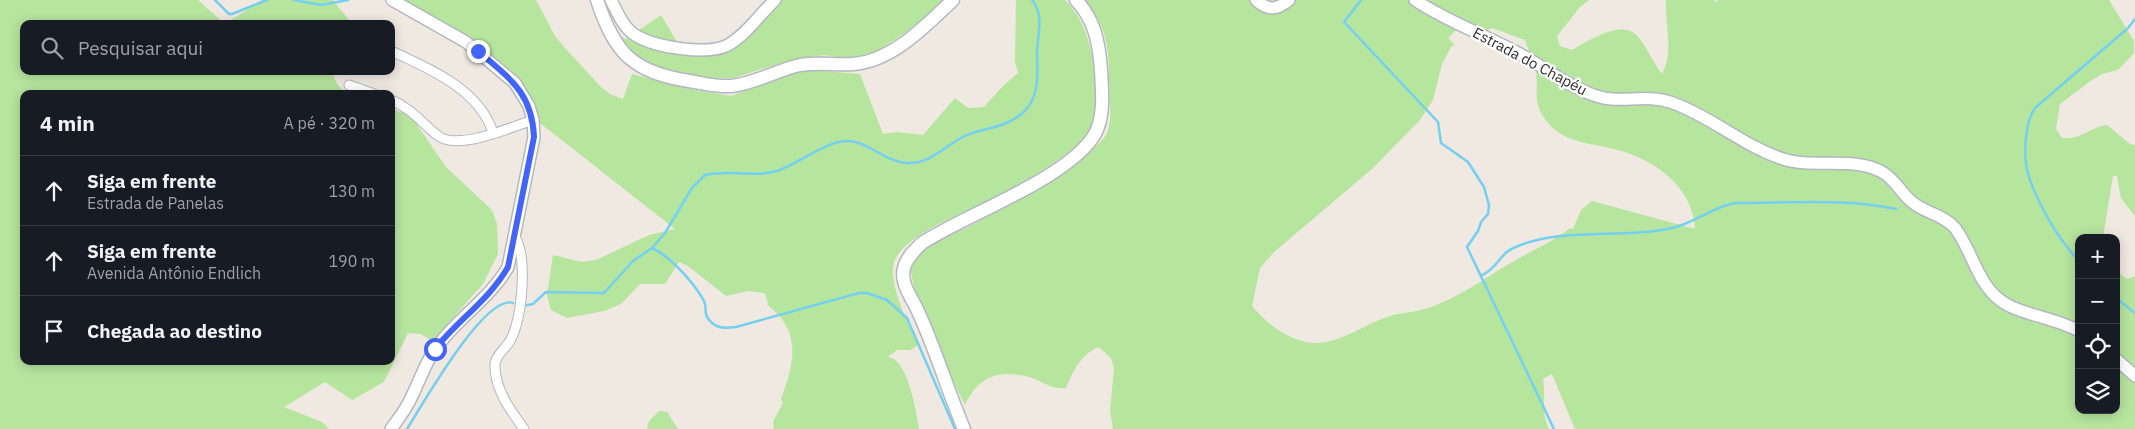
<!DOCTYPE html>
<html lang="pt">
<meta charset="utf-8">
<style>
:root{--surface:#171b24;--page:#242831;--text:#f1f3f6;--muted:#9ea1a6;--line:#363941}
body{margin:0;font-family:"IBM Plex Sans",sans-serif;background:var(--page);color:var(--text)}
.controls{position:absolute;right:15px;bottom:15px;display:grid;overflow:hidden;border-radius:10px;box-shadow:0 2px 12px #0003}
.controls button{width:45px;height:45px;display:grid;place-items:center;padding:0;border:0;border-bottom:1px solid var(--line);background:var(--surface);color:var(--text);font:25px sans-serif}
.stop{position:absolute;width:15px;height:15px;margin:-11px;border:4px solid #4264fb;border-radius:50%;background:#fff}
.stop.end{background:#4264fb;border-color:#fff;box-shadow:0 1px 5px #0008}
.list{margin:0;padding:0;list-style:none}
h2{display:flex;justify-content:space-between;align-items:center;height:65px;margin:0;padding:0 20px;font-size:21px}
h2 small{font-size:16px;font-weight:400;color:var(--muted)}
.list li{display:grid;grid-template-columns:32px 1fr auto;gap:15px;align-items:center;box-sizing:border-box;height:70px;padding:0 20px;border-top:1px solid var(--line)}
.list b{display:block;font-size:19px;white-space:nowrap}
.list p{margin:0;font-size:16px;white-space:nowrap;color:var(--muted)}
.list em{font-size:16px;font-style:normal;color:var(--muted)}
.icon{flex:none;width:28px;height:28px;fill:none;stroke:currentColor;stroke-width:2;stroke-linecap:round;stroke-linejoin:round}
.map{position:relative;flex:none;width:2135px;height:429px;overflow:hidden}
.search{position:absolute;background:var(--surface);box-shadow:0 2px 12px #0003;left:20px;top:20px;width:375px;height:55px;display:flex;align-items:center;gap:12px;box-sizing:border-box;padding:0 18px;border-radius:10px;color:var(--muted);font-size:19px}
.panel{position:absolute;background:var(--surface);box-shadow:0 2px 12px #0003;left:20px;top:90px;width:375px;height:275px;border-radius:10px}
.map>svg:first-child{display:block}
.green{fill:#b6e59e;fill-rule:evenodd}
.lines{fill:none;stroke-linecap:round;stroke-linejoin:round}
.stream{stroke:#75cff0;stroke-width:2.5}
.minor-casing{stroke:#b4b7c1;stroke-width:11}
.tertiary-casing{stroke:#b4b7c1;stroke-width:14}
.secondary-casing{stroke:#b4b7c1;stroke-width:15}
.minor{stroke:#fff;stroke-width:9}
.tertiary{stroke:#fff;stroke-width:11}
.secondary{stroke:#fff;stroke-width:12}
.route{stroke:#4264fb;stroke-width:6}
.labels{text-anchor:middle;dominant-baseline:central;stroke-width:4.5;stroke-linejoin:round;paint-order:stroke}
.street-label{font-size:15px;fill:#2e2e2e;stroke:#fff}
</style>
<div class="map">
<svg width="2135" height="429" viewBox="0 0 2135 429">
<rect width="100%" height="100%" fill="#efe9e1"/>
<path class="green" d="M 0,0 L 198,0 L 225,24 L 262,0 L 333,0 L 352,24 L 24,24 L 24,71 L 333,71 C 334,83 340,90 351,94 L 24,94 L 24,361 L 391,361 L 391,109 L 411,116 L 446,167 L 492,210 L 497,224 L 498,254 L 483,284 L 432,341 L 421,334 L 408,333 L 384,382 L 352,400 L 325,382 L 284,407 L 322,422 L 329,429 L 0,429 Z
M 398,0 L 536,0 L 555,36 L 565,48 L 601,87 L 610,94 L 623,99 L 632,74 L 690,89 L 731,96 L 787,74 L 810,70 L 860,74 L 883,134 L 897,132 L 923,135 L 955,98 L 968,108 L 984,107 L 1003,86 L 1018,73 L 1015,62 L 1016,0 L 1065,0 C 1097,32 1097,84 1095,127 C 1071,155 1036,175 1004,193 C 977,209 907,231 895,260 C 886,280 909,327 919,345 L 910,350 L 897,350 L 888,357 C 908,359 916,411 919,429 L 774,429 L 773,422 L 783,403 L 781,399 C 794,364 803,331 767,305 L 768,302 L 764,293 L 748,291 L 726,296 L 688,266 L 679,262 L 665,284 L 640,284 L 621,304 L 604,311 L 567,318 L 551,310 L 547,295 L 553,255 L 581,262 L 596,260 L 649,235 L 675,229 L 540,123 L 518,85 Z
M 767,0 L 948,0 L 902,35 L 862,61 L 824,55 L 790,60 L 734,78 L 695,78 L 634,62 L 610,31 L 626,39 L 661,15 L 680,47 L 723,48 Z
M 1083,0 L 1589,0 L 1580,7 L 1557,36 L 1560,46 L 1572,50 C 1589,41 1623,17 1639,38 C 1648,49 1653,63 1662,74 C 1674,53 1665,24 1666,0 L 1714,0 L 1715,3 L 1718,0 L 2109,0 L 2134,41 L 2134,53 L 2118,70 L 2102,74 L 2089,82 L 2060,104 L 2056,129 L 2062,138 C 2083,140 2087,128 2107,125 L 2130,144 L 2135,145 L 2135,216 L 2121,198 L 2117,176 L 2113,176 L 2103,238 L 2079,238 L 2079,410 L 2116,410 L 2116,271 L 2127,279 L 2135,276 L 2135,429 L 1575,429 L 1552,374 L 1543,379 C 1546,396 1541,414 1549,429 L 1113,429 L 1110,411 L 1114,368 L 1111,358 L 1099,347 C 1081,354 1073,371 1066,388 C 1051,390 1043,381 1029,377 C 999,369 978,376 965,405 C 944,361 917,314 910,266 C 929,237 944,240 972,225 C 996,212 1098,155 1107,133 C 1113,118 1109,96 1109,80 C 1109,45 1107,27 1083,0 ZM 1466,20 L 1480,34 L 1492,28 L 1525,40 C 1528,50 1534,62 1536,72 C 1539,94 1531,102 1548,123 C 1566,144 1593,143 1618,150 C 1655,160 1693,187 1695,229 L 1592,201 L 1581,210 L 1573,229 L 1570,228 C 1553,242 1533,250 1514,261 C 1486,277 1459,298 1428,308 C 1414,313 1400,312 1387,317 C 1364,325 1345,340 1320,343 C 1294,345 1267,325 1252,306 L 1260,268 L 1273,253 L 1373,168 L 1420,120 L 1433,100 L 1442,64 L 1451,47 L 1455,45 L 1448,38 Z
M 659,411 L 667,412 L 678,429 L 647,429 L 649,421 Z"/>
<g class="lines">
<path class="stream" d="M 215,0 L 229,14 L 232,14 L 267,0
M 294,0 L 321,5 L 348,0
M 1361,0 L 1344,22 L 1438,122 L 1441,143 L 1468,162 L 1484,187 L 1489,205 L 1488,214 L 1481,222 L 1478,231 L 1467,247 L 1554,429
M 652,248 C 670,256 695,284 704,301 C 708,309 702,313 711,322 C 718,329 727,328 736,327 L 859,293 L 867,293 L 887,300 L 907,318 L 955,429
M 2079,261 C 2058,239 2039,206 2029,177 C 2023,159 2024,124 2035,108 L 2128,28 L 2135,19
M 1481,276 C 1501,266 1498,253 1518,246 C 1566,227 1622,239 1672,228 C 1695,223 1712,207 1735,203 C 1789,203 1843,198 1896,209
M 2116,298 L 2135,313
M 522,306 L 533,304 L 546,292 L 604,293 L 633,261 L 652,248 L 665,233 L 692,188 L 705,175 C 729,169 753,178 777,171 C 798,164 826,141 847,141 C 868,141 885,162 907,163 C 929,164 943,148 961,138 C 974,130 990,130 1004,124 C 1039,110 1038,86 1037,55 C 1037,36 1045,15 1032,0
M 407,429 C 421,407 485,293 513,303"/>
<g class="minor-casing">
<path id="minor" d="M 391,51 C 429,68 480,90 493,133
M 349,85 L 374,94
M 391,100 C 411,108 421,122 437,135 C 456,152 511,127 533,120
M 515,237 C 528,259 522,319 510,341 C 505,349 496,355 495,364 C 494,388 510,410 524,429"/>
</g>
<g class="tertiary-casing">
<path id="tertiary" d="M 611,0 C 617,12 623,27 635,35 C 654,47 707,56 728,45 C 746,35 760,14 775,0
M 1256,0 C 1268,11 1277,10 1289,0
M 1415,0 C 1446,21 1485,35 1518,53 C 1545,67 1571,89 1600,97 C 1623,104 1645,93 1673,103 C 1712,117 1743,146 1783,159 C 1814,169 1853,156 1882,172 C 1895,179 1901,193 1912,202 C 1925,213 1944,215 1955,228 C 1972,250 1977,283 2000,300 C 2017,314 2056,318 2079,331
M 2116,359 L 2135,376
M 391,429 C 399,418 407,408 412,396 C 420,380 425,363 436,348 C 457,318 490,299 508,267 L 534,137 L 533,120 L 529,106 L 515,83 L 466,42 L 392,0"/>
</g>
<g class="secondary-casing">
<path id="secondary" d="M 597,0 C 615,54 633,72 689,81 C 702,83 717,87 731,86 C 754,84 777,70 800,65 C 817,62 835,65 853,64 C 893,61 925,26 953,0
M 964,429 C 947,389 935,347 916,307 C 910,296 900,281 904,268 C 906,258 915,250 922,243 C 967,214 1069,178 1095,134 C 1105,115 1102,91 1101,70 C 1099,43 1095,20 1076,0"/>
</g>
<use href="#minor" class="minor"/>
<use href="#tertiary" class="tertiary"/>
<use href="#secondary" class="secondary"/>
</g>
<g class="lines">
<path class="route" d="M 435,349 C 458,320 490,299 508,267 L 534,137 C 532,92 509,78 478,51"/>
</g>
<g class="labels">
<g class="street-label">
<text transform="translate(1530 61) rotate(28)">Estrada do Chapéu</text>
</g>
</g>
</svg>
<div class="controls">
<button>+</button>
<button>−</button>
<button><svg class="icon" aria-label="locate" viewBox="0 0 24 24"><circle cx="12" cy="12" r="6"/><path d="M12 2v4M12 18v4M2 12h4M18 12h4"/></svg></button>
<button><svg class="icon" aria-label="layers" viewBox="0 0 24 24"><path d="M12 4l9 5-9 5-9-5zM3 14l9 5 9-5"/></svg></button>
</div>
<div class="stop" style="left:435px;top:349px"></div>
<div class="stop end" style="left:478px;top:51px"></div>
<div class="search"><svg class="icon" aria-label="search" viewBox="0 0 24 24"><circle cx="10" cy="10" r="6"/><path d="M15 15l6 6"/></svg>Pesquisar aqui</div>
<section class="panel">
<h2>4 min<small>A pé · 320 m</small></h2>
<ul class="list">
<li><svg class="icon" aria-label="ahead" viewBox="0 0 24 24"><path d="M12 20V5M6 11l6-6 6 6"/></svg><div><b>Siga em frente</b><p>Estrada de Panelas</p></div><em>130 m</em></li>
<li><svg class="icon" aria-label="ahead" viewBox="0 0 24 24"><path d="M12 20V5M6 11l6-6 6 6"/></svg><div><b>Siga em frente</b><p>Avenida Antônio Endlich</p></div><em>190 m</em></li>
<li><svg class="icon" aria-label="arrive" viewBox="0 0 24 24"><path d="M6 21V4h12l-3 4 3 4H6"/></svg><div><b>Chegada ao destino</b></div></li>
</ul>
</section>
</div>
